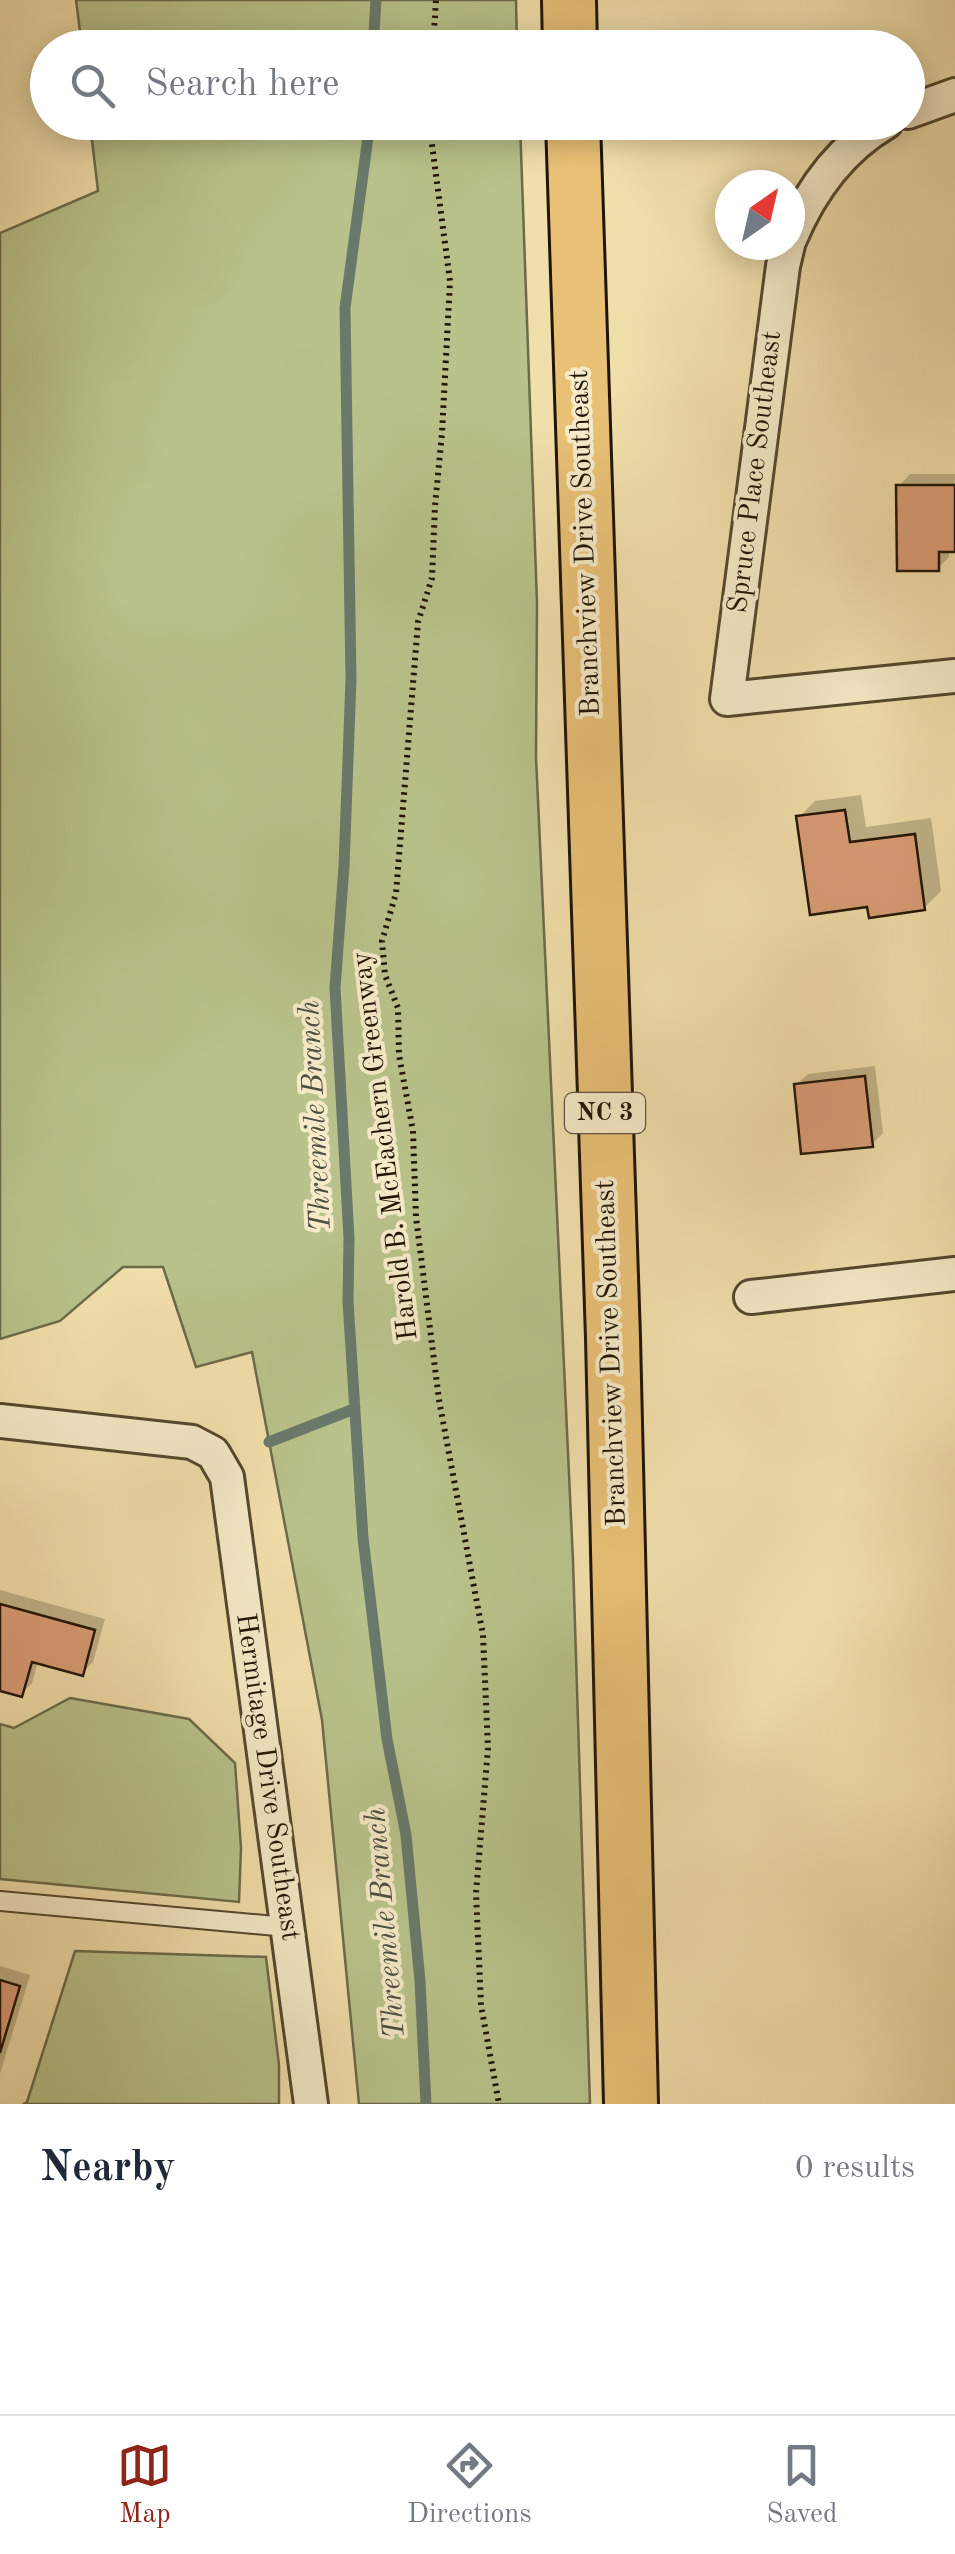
<!DOCTYPE html>
<style>
:root{--surface:#fff;--page:#f6f6f7;--text:#1f2937;--muted:#747a83;--line:#e0e1e3;--accent:#8f2418}
body{margin:0;font-family:"Old Standard TT",serif;background:var(--page);color:var(--text)}
.compass{position:absolute;left:715px;top:170px;width:90px;height:90px;border-radius:50%;background:var(--surface);box-shadow:0 5px 25px #0003;rotate:34deg}
.list{margin:0;padding:0;list-style:none}
h2{display:flex;justify-content:space-between;align-items:center;height:130px;margin:0;padding:0 40px;font-size:42px}
h2 small{font-size:32px;font-weight:400;color:var(--muted)}
.icon{flex:none;width:55px;height:55px;fill:none;stroke:currentColor;stroke-width:2;stroke-linecap:round;stroke-linejoin:round}
.map{position:relative;flex:none;width:955px;height:2104px;overflow:hidden}
.search{position:absolute;background:var(--surface);box-shadow:0 5px 25px #0003;left:30px;right:30px;top:30px;height:110px;display:flex;align-items:center;gap:25px;box-sizing:border-box;padding:0 35px;border-radius:55px;color:var(--muted);font-size:38px}
.sheet{height:310px;background:var(--surface)}
nav{display:flex;justify-content:space-around;align-items:center;box-sizing:border-box;height:140px;border-top:2px solid var(--line);background:var(--surface);font-size:28px;color:var(--muted)}
nav a{display:grid;justify-items:center;gap:5px}
nav .on{color:var(--accent)}
.map>svg:first-child{display:block}
.green{fill:#b8c28a;stroke:#6c6b48;stroke-width:2.5}
.shadow{fill:#0003}
.lines{fill:none;stroke-linecap:round;stroke-linejoin:round}
.stream{stroke:#6a796c;stroke-width:11}
.building{fill:#db9d77;stroke:#201405;stroke-width:2.5}
.service-casing{stroke:#54472e;stroke-width:22}
.minor-casing{stroke:#54472e;stroke-width:38}
.primary-casing{stroke:#201405;stroke-width:58}
.path{stroke:#201405;stroke-width:6;stroke-dasharray:2.5 5;stroke-linecap:butt}
.service{stroke:#f6eac8;stroke-width:18}
.minor{stroke:#f6eac8;stroke-width:32}
.primary{stroke:#e8c076;stroke-width:52}
.labels{text-anchor:middle;dominant-baseline:central;stroke-width:8;stroke-linejoin:round;paint-order:stroke}
.shield{fill:#f6eac8;stroke:#605440;stroke-width:2.5}
.shield-label{font-size:25px;font-weight:bold;fill:#201405}
.street-label{font-size:28px;fill:#201405;stroke:#f6eac8}
.water-label{font-size:30px;font-style:italic;fill:#4b4f41;stroke:#f6eac8}
</style>
<div class="map">
<svg width="955" height="2104" viewBox="0 0 955 2104">
<rect width="100%" height="100%" fill="#f1dfab"/>
<filter id="stains"><feTurbulence type="fractalNoise" baseFrequency=".002" numOctaves="4"/><feColorMatrix values="0 0 0 0 .2 0 0 0 0 .09 0 0 0 0 .02 0 0 0 .5 -.17"/></filter>
<radialGradient id="worn" r=".72"><stop offset=".6" stop-color="#630" stop-opacity="0"/><stop offset="1" stop-color="#630" stop-opacity=".3"/></radialGradient>
<path class="green" d="M 76,0 L 516,0 L 517,47 L 82,47 Z
M 90,123 L 520,123 L 537,603 L 536,757 L 573,1561 L 590,2104 L 359,2104 L 322,1720 L 252,1352 L 196,1367 L 163,1267 L 123,1267 L 60,1321 L 0,1339 L 0,233 L 98,191 Z
M 70,1698 L 189,1719 L 235,1763 L 241,1848 L 239,1902 L 0,1879 L 0,1724 L 14,1728 Z
M 75,1951 L 266,1957 L 279,2065 L 279,2104 L 23,2104 L 27,2102 Z"/>
<path class="shadow" d="M 910,474 L 955,474 L 955,550 L 949,550 L 949,557 L 938,568 L 899,486 Z
M 861,795 L 866,827 L 931,818 L 941,891 L 924,908 L 870,904 L 799,817 L 815,801 Z
M 875,1066 L 883,1133 L 872,1144 L 796,1085 L 808,1074 Z
M 0,1590 L 105,1619 L 93,1662 L 82,1673 L 38,1661 L 32,1683 L 21,1694 L 0,1688 Z
M 0,1966 L 30,1975 L 0,2074 Z"/>
<g class="lines">
<path class="stream" d="M 373,48 L 376,0
M 370,122 L 345,308 L 351,679 L 344,866 L 335,988 L 349,1238 L 348,1301 L 363,1538 L 387,1739 L 406,1835 L 420,1981 L 426,2104
M 269,1442 L 354,1409"/>
</g>
<path class="building" d="M 896,485 L 955,485 L 955,552 L 939,552 L 939,571 L 897,571 Z
M 845,810 L 850,842 L 915,834 L 925,910 L 869,918 L 867,907 L 810,915 L 796,816 Z
M 865,1076 L 873,1147 L 801,1154 L 794,1084 Z
M 0,1604 L 95,1630 L 83,1676 L 32,1662 L 22,1697 L 0,1691 Z
M 0,1980 L 20,1986 L 0,2053 Z"/>
<g class="lines">
<g class="service-casing">
<path id="service" d="M 0,1901 L 287,1927"/>
</g>
<g class="minor-casing">
<path id="minor" d="M 908,112 L 955,95
M 790,239 C 810,191 840,149 886,122
M 788,245 L 783,266 L 727,699 L 955,676
M 751,1297 L 955,1274
M 0,1421 L 192,1442 L 213,1453 L 227,1477 L 311,2104"/>
</g>
<g class="primary-casing">
<path id="primary" d="M 569,0 L 570,48
M 573,122 L 613,1338 L 631,2104"/>
</g>
<path class="path" d="M 433,48 L 436,0
M 429,122 L 450,281 L 442,433 L 435,506 L 432,578 L 418,622 L 396,893 L 382,941 L 385,975 L 398,1008 L 399,1055 L 413,1131 L 416,1217 L 439,1400 L 483,1635 L 488,1748 L 476,1893 L 481,2005 L 499,2104"/>
<use href="#service" class="service"/>
<use href="#minor" class="minor"/>
<use href="#primary" class="primary"/>
</g>
<g class="labels">
<rect class="shield" x="565" y="1093" width="80" height="40" rx="8"/>
<g class="shield-label">
<text x="605" y="1113">NC 3</text>
</g>
<g class="street-label">
<text transform="translate(756 472) rotate(-83)">Spruce Place Southeast</text>
<text transform="translate(586 543) rotate(-92)">Branchview Drive Southeast</text>
<text transform="translate(386 1146) rotate(-97)">Harold B. McEachern Greenway</text>
<text transform="translate(612 1353) rotate(-92)">Branchview Drive Southeast</text>
<text transform="translate(267 1777) rotate(82)">Hermitage Drive Southeast</text>
</g>
<g class="water-label">
<text transform="translate(316 1116) rotate(-93)">Threemile Branch</text>
<text transform="translate(386 1923) rotate(-95)">Threemile Branch</text>
</g>
</g>
<rect width="100%" height="100%" filter="url(#stains)"/>
<rect width="100%" height="100%" fill="url(#worn)"/>
</svg>
<svg class="compass" viewBox="-18 -18 36 36"><path d="M0-13l5 13h-10z" fill="#e53935"/><path d="M0 13l5-13h-10z" fill="#747a83"/></svg>
<div class="search"><svg class="icon" aria-label="search" viewBox="0 0 24 24"><circle cx="10" cy="10" r="6"/><path d="M15 15l6 6"/></svg>Search here</div>
</div>
<section class="sheet">
<h2>Nearby<small>0 results</small></h2>
<ul class="list">
</ul>
</section>
<nav>
<a class="on"><svg class="icon" aria-label="map" viewBox="0 0 24 24"><path d="M3 6l6-2 6 2 6-2v14l-6 2-6-2-6 2zM9 4v14M15 6v14"/></svg>Map</a>
<a><svg class="icon" aria-label="directions" viewBox="0 0 24 24"><path d="M12 3l9 9-9 9-9-9zM9 14v-3h6M13 9l2 2-2 2"/></svg>Directions</a>
<a><svg class="icon" aria-label="saved" viewBox="0 0 24 24"><path d="M7 4h10v16l-5-4-5 4z"/></svg>Saved</a>
</nav>
